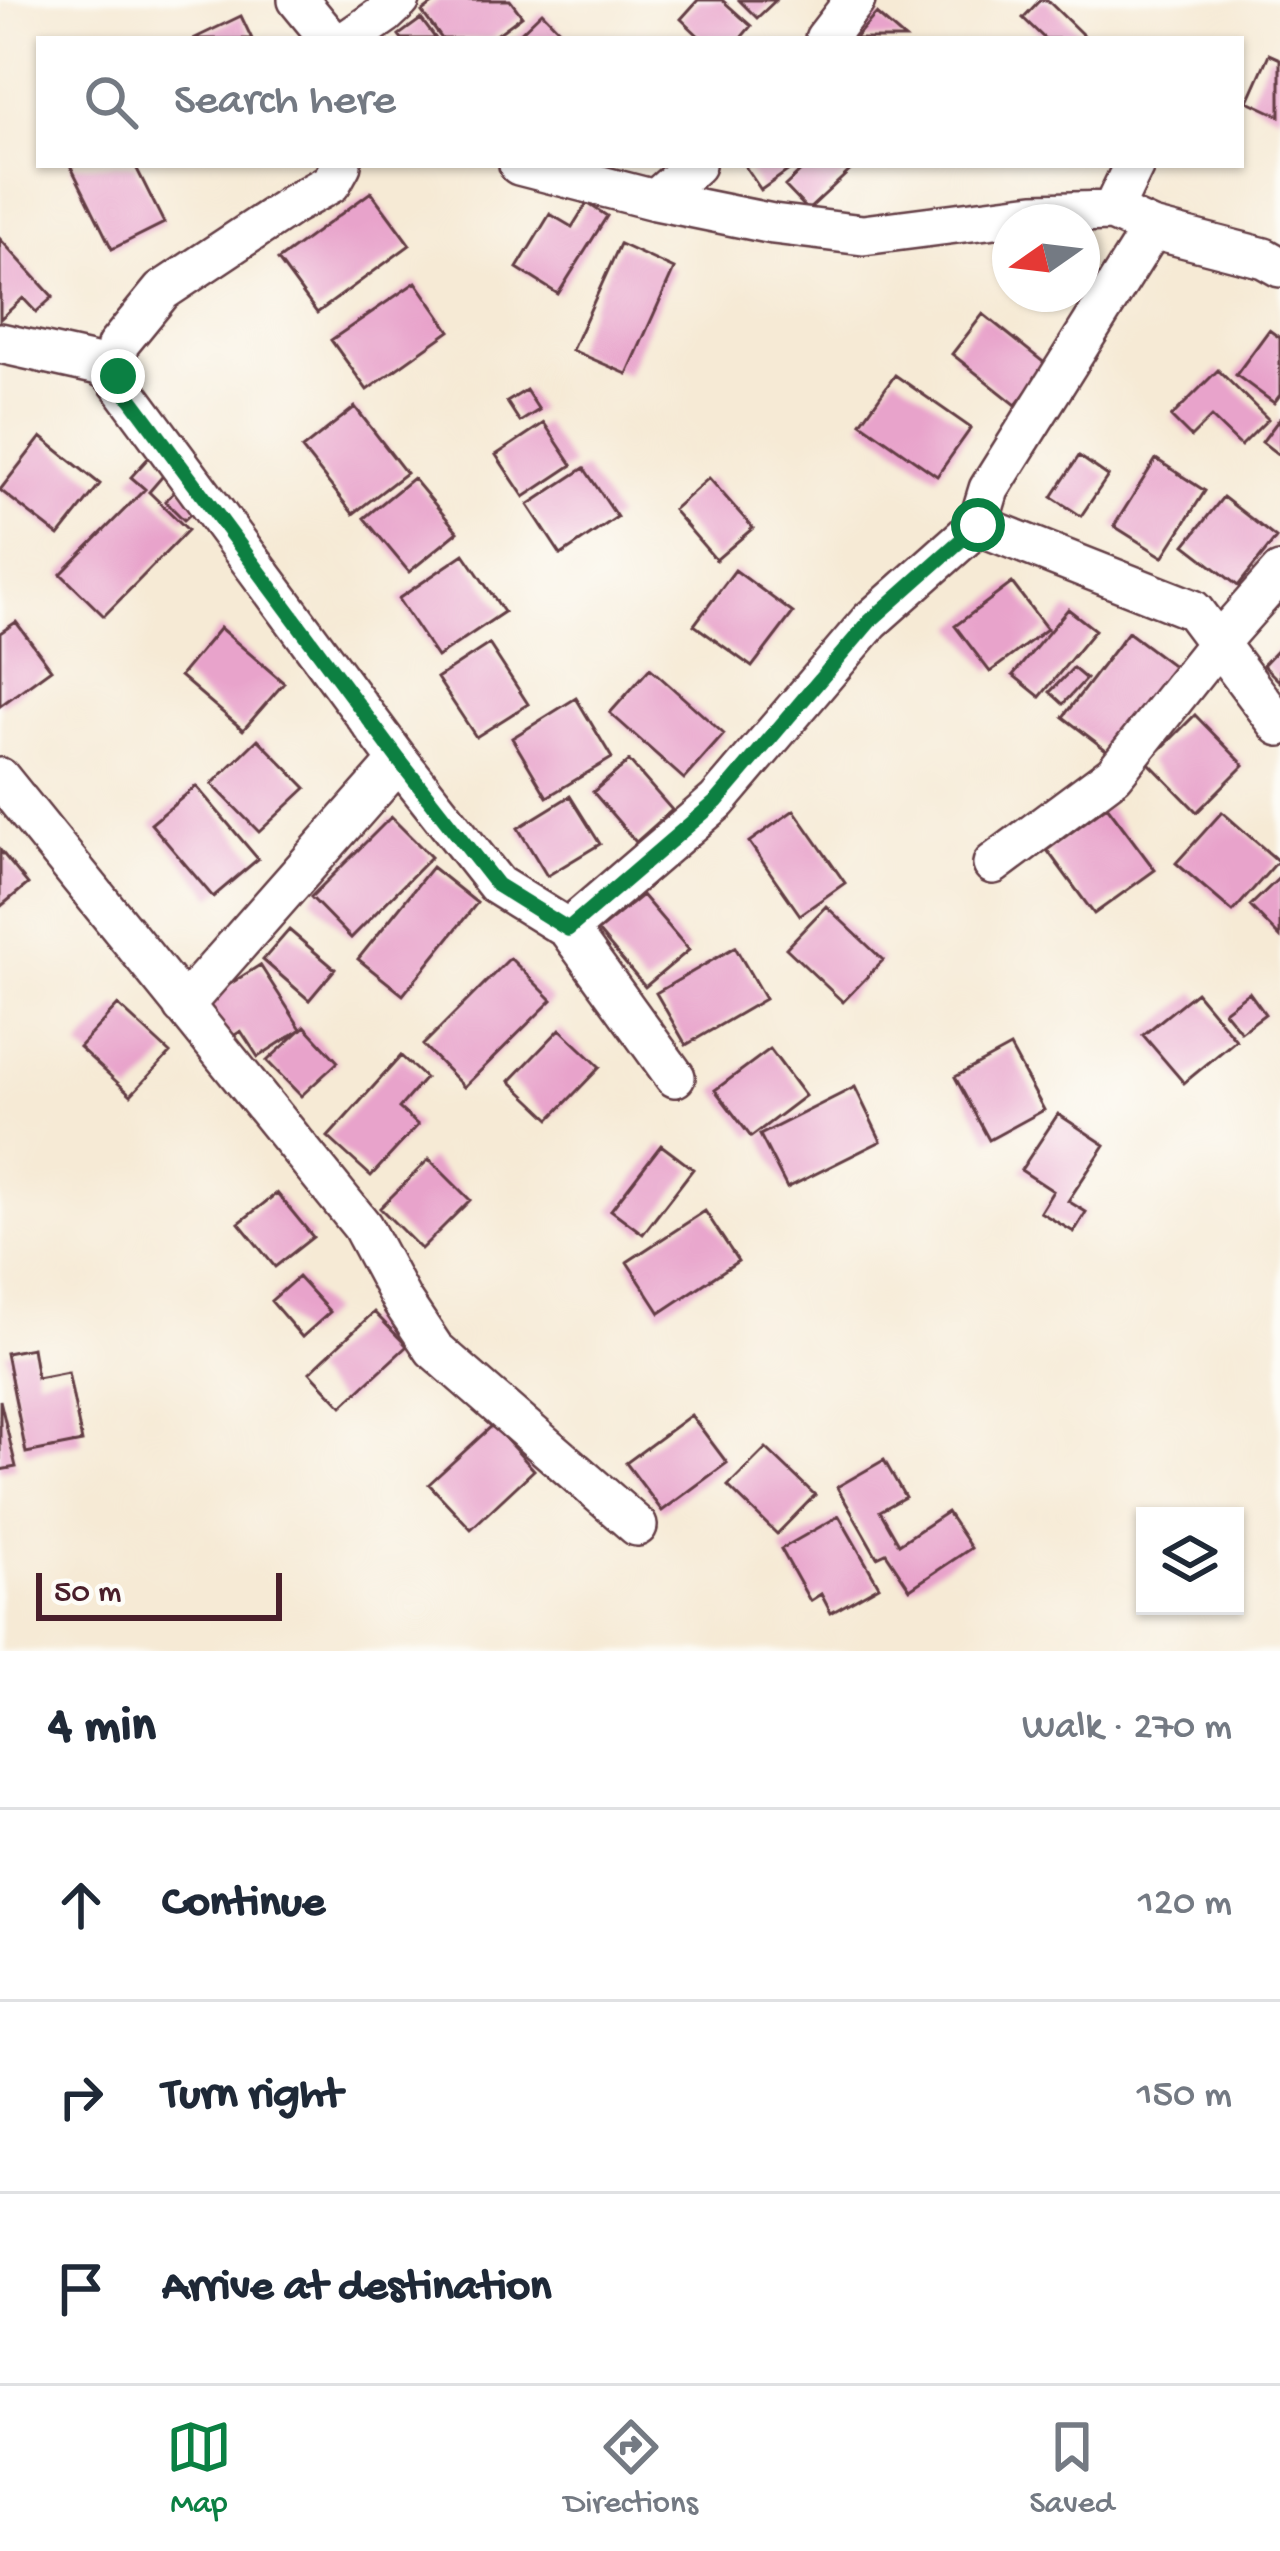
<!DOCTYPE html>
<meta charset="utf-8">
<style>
:root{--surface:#fff;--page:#f6f6f7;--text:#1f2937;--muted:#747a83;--line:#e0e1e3;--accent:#0b8043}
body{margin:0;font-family:"Gochi Hand",sans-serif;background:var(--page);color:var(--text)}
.controls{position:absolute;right:36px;bottom:36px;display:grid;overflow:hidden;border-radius:0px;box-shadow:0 3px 9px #0004}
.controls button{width:108px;height:108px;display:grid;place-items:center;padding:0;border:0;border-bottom:3px solid var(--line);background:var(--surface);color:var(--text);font:60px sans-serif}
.compass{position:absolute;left:992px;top:204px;width:108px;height:108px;border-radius:50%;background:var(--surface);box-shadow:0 3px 9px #0004;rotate:256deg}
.scale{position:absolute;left:36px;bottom:30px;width:246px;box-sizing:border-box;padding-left:12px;border:6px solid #4a1f2b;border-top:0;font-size:33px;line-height:42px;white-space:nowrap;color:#4a1f2b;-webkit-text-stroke:9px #fdfcf7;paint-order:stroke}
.stop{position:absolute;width:36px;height:36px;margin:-27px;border:9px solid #0b8043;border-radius:50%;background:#fff}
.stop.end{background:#0b8043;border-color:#fff;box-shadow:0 3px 12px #0008}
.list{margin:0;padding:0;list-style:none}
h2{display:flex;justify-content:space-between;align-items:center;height:156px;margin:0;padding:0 48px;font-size:51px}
h2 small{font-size:39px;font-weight:400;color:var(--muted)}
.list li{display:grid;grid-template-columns:78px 1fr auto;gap:36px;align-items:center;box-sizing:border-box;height:192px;padding:0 48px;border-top:3px solid var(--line)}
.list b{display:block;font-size:45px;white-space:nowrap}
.list em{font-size:39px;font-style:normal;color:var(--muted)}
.icon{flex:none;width:66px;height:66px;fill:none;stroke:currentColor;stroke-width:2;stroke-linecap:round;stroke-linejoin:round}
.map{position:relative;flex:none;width:1280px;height:1651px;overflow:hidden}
.search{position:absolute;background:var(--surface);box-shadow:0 3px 9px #0004;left:36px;right:36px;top:36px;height:132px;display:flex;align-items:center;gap:30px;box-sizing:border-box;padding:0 42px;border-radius:0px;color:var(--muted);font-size:45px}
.sheet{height:732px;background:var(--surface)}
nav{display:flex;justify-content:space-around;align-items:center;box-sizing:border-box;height:168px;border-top:3px solid var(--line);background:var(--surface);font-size:33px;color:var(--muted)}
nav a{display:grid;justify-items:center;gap:6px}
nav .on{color:var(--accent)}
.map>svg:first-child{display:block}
.building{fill:#e8a3cb}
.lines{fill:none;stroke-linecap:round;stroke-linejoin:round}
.street-casing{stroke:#643d44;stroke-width:44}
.street{stroke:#fff;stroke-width:39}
.route{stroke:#0b8043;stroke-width:15}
</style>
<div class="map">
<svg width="1280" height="1651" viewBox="0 0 1280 1651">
<rect width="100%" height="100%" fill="#fdfcf7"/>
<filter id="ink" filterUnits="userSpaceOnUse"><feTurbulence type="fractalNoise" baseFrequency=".00833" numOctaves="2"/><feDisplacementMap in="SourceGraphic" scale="24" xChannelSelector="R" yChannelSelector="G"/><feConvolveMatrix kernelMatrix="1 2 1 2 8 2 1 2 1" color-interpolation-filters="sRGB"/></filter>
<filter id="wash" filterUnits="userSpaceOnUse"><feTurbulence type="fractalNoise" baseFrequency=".004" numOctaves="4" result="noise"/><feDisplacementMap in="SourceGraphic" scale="48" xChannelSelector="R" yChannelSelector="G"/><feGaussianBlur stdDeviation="2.7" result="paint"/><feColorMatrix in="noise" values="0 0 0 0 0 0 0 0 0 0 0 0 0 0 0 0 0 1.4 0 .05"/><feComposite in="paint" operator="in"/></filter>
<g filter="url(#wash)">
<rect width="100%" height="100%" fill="#f6ead5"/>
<g id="blocks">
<path class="building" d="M 438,0 L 510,0 L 522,16 L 491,39 L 442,39 L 422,12 Z
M 698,0 L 722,0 L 751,26 L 740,39 L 702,39 L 681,19 Z
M 739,0 L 776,0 L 757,18 Z
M 1040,0 L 1047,0 L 1087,39 L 1045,39 L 1023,18 Z
M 542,12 L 568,39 L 514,39 Z
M 876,14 L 905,39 L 854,39 Z
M 241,16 L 252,39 L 193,39 Z
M 421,19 L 436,39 L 402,39 L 399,35 Z
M 1269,54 L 1280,59 L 1280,116 L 1248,101 Z
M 70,165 L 135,165 L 164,223 L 112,249 Z
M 744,165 L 796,165 L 761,190 Z
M 807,165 L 856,165 L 808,210 L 785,186 Z
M 371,192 L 410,245 L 317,313 L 278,260 Z
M 587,203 L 607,216 L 558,294 L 517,268 L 550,214 L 572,227 Z
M 0,239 L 53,297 L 36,312 L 23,298 L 0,319 Z
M 620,244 L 674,269 L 627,374 L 572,350 Z
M 416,282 L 450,331 L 367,390 L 331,340 Z
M 983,314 L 1047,365 L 1016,405 L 952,354 Z
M 1269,330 L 1280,338 L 1280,395 L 1274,403 L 1236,375 Z
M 1218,370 L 1268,419 L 1241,446 L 1211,417 L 1191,437 L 1171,417 Z
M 895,375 L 971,428 L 937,476 L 861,423 Z
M 526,390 L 539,410 L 520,422 L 507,402 Z
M 355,407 L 406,473 L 353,514 L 302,449 Z
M 1280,418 L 1280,456 L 1262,442 Z
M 544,423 L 572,465 L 524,497 L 496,455 Z
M 41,437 L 100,484 L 59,536 L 0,490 Z
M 151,455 L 168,470 L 149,492 L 188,530 L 104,616 L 61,574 L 145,489 L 131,477 Z
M 1079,456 L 1108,476 L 1081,516 L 1052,497 Z
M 1156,459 L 1205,491 L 1163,557 L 1114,526 Z
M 584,468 L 617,517 L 561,555 L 528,505 Z
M 413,478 L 458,532 L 409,572 L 364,518 Z
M 709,478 L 753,528 L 716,560 L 673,510 Z
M 181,486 L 200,505 L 184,520 L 165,501 Z
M 1223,497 L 1276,538 L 1238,586 L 1185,545 Z
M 464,554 L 504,612 L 437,657 L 398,599 Z
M 735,570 L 793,613 L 752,667 L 694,625 Z
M 1012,583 L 1047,629 L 990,672 L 955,626 Z
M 1068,609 L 1095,630 L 1040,697 L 1013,675 Z
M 16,622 L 51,669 L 0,706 L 0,633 Z
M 220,628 L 284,683 L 243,730 L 180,676 Z
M 1128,632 L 1175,667 L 1110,753 L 1063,717 Z
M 489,644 L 528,704 L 476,737 L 437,678 Z
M 1280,647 L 1280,682 L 1263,665 Z
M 650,668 L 724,734 L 684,779 L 610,713 Z
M 1073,668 L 1086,679 L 1063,704 L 1050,692 Z
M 576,698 L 612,758 L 547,797 L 512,738 Z
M 1195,715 L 1244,765 L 1197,812 L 1148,762 Z
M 258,739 L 306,788 L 259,832 L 212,784 Z
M 629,761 L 672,810 L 636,842 L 593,792 Z
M 196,786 L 258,859 L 213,897 L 151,824 Z
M 570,796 L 600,844 L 547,876 L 518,828 Z
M 1107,806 L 1155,870 L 1094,914 L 1047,850 Z
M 794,810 L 845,883 L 800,915 L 749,842 Z
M 1222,812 L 1278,861 L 1233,912 L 1176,863 Z
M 391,817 L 431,857 L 351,938 L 311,897 Z
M 0,850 L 28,884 L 0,907 Z
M 432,867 L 477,903 L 403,995 L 358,959 Z
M 1280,877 L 1280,937 L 1250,906 Z
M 642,895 L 689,950 L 645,987 L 598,931 Z
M 826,906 L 883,960 L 843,1002 L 786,948 Z
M 289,930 L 335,969 L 309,1000 L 263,960 Z
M 735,947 L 765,999 L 686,1045 L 656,993 Z
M 510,958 L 552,1000 L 464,1087 L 423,1045 Z
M 260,965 L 301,1029 L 258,1057 L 241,1031 L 227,1040 L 203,1001 Z
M 1196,992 L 1236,1040 L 1184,1083 L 1143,1035 Z
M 1249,992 L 1265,1014 L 1241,1032 L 1224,1011 Z
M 118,1005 L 170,1053 L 131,1095 L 79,1047 Z
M 305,1026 L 338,1062 L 301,1096 L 267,1061 Z
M 560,1029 L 600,1067 L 550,1119 L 510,1081 Z
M 1010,1047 L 1044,1110 L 989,1140 L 955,1077 Z
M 770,1049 L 805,1096 L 751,1137 L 715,1090 Z
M 401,1056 L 425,1078 L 399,1108 L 418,1125 L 371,1176 L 328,1137 Z
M 855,1087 L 881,1141 L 787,1188 L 760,1135 Z
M 1058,1114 L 1105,1145 L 1068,1201 L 1086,1212 L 1074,1232 L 1040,1212 L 1053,1191 L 1021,1170 Z
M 661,1145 L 693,1169 L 643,1234 L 611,1210 Z
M 429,1159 L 470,1200 L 421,1249 L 380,1208 Z
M 277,1193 L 313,1237 L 275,1267 L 239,1223 Z
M 705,1211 L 738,1261 L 660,1313 L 627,1262 Z
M 298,1277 L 330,1312 L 302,1337 L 271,1301 Z
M 374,1312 L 407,1346 L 342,1406 L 310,1372 Z
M 32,1348 L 37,1378 L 68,1372 L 82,1442 L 26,1453 L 6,1353 Z
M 0,1400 L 16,1467 L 0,1470 Z
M 691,1415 L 727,1463 L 662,1511 L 626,1463 Z
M 493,1425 L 534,1470 L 471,1529 L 429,1484 Z
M 766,1448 L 815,1495 L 777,1534 L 728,1486 Z
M 884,1460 L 905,1497 L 880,1511 L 899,1544 L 947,1512 L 971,1548 L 910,1589 L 886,1553 L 877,1557 L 837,1487 Z
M 839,1516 L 879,1586 L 831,1613 L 821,1594 L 810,1601 L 781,1549 Z"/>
</g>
</g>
<g filter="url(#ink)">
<use href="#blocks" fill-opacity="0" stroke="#643d44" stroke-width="3"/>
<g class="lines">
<g class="street-casing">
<path id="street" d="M 298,0 L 330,39
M 349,39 L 385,14 L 400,0
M 825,39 L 855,0
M 341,165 L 331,183 L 293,204 L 162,291 L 117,346 L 117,380 L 399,761
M 519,165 L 655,200 L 773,224 L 863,235 L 1034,213 L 1112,211 L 1152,229 L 1264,258 L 1280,267
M 655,200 L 695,165
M 1112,211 L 1134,165
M 0,343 L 99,365 L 117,376
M 978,525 L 1193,610 L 1280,726
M 0,778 L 362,1226 L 402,1301 L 434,1349 L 637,1526
M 993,864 L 1114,774 L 1219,642 L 1280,573
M 568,929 L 717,801 L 870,621 L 978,525 L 989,489 L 1152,229
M 183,1006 L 399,761 L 497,885 L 568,929 L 675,1077"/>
</g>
<use href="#street" class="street"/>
</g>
</g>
<g class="lines" filter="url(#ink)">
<path class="route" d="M 118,376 L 117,380 L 399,760 L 497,885 L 568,929 L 717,801 L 870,621 L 978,525"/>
</g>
</svg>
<div class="controls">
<button><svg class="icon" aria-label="layers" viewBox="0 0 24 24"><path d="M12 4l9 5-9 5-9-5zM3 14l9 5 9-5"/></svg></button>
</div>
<svg class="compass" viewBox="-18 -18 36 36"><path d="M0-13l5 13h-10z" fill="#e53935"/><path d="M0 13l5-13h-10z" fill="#747a83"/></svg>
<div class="scale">50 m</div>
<div class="stop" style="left:978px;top:525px"></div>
<div class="stop end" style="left:118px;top:376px"></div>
<div class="search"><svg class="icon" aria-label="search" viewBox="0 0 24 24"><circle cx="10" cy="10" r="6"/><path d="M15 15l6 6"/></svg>Search here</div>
</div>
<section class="sheet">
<h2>4 min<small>Walk · 270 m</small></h2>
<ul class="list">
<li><svg class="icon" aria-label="ahead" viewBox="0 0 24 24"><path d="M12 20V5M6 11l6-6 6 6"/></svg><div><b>Continue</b></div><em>120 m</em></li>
<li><svg class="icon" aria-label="right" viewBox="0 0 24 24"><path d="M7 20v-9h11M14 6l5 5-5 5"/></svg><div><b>Turn right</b></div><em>150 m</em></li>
<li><svg class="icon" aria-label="arrive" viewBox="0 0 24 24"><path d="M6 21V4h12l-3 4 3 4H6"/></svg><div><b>Arrive at destination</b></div></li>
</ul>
</section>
<nav>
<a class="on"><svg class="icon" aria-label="map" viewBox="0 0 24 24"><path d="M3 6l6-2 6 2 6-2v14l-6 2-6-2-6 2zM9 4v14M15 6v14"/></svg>Map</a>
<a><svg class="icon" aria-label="directions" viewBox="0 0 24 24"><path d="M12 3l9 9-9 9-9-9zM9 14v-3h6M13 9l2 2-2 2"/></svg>Directions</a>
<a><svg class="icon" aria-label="saved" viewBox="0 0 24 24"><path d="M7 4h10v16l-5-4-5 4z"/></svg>Saved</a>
</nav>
